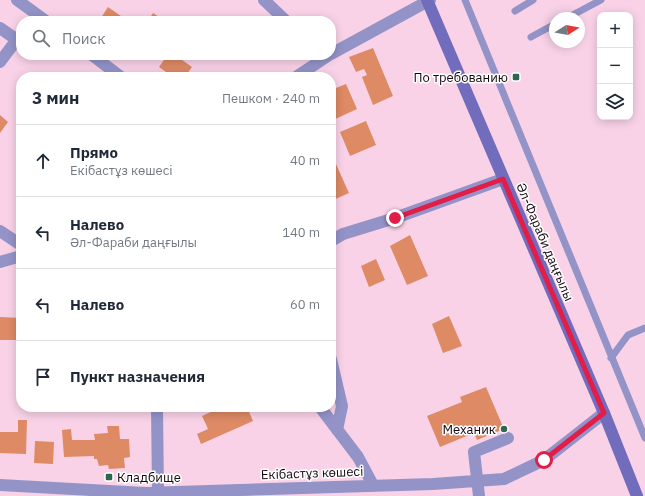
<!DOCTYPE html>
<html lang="ru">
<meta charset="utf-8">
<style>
:root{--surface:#fff;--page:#f6f6f7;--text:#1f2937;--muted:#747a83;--line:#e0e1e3}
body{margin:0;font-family:"IBM Plex Sans",sans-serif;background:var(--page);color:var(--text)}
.controls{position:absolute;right:12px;top:12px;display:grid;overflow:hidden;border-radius:8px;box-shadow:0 2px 10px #0003}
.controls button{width:36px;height:36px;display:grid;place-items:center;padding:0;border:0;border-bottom:1px solid var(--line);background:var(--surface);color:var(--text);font:20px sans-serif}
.compass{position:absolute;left:549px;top:12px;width:36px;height:36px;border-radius:50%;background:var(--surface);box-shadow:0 2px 10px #0003;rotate:79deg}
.stop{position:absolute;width:12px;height:12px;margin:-9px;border:3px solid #e11d48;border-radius:50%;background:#fff}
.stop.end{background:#e11d48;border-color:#fff;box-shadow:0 1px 4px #0008}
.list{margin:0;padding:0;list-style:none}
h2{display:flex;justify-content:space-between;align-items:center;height:52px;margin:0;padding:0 16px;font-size:17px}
h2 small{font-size:13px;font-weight:400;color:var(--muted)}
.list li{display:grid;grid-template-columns:26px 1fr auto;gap:12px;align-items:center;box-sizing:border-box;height:72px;padding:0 16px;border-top:1px solid var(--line)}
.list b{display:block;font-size:15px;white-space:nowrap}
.list p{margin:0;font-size:13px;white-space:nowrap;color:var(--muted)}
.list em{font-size:13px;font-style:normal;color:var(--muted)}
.icon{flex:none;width:22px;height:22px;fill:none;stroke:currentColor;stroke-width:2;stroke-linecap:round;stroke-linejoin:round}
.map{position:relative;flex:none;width:645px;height:496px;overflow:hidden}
.search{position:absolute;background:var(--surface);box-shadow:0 2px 10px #0003;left:16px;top:16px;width:320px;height:44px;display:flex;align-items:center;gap:10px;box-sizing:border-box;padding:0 14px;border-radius:16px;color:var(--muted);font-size:15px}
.panel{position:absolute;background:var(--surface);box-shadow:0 2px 10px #0003;left:16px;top:72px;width:320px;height:340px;border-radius:16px}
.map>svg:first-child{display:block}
.building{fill:#de8a65}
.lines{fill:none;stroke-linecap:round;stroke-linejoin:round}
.lane{stroke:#9393c8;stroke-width:7}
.street{stroke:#9393c8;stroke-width:12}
.secondary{stroke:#716cbb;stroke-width:12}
.route{stroke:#e11d48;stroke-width:5}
.poi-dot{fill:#2d6750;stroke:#fff;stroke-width:1.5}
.labels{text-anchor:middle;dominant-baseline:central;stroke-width:3;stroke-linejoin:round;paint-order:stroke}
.poi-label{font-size:13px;fill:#13070e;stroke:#fff;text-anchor:end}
.street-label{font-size:13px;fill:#13070e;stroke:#fff}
</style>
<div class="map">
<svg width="645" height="496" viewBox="0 0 645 496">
<rect width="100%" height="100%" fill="#f9d2e7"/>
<path class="building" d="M 108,7 L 128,21 L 99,21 Z
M 153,13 L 165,21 L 148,21 Z
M 373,48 L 393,96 L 373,105 L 362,77 L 367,75 L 364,69 L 356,72 L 349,57 Z
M 175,55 L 192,67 L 185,77 L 173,77 L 159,67 L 166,57 L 171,60 Z
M 346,84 L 357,109 L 331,121 L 331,90 Z
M 0,115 L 8,122 L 0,133 Z
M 366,121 L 376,145 L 350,156 L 340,132 Z
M 331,153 L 349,193 L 331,201 Z
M 410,235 L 428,276 L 407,285 L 390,246 Z
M 376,259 L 385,280 L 369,287 L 361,266 Z
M 449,316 L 462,346 L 443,353 L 432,324 Z
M 0,317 L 21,318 L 21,340 L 0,340 Z
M 486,387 L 504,429 L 477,440 L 474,433 L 440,447 L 427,416 L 462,402 L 460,397 Z
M 216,407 L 247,407 L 253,421 L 201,444 L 197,434 L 208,429 L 202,416 L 217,409 Z
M 18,420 L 27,420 L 26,454 L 0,453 L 0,432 L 18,432 Z
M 107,426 L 119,426 L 120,439 L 129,439 L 130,457 L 124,458 L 125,468 L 109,469 L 108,465 L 99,466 L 97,459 L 94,459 L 94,456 L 64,457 L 62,430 L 71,429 L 72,440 L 95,440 L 94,434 L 108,433 Z
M 35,441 L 54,442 L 53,464 L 34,463 Z"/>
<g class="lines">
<path class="lane" d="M 465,0 L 645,438
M 515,11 L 533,0
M 567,18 L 601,0
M 531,37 L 555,24
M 611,358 L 628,335 L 645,328"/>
<path class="street" d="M 17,0 L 46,21
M 264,0 L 286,21
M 0,28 L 17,40
M 331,54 L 430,0
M 92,55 L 121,77
M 0,62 L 21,34
M 296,77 L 329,55
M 0,231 L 21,245
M 331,241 L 343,234 L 395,218 L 503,179
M 0,262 L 21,256
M 331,359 L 342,406 L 337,430
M 157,407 L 158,493
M 320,407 L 358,457 L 373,485
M 0,485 L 145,493 L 433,484 L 504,479 L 544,460 L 604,413
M 479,496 L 474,452 L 508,438"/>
<path class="secondary" d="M 427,0 L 604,413 L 637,496"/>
</g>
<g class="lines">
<path class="route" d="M 395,218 L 503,179 L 604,413 L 544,460"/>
</g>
<g class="poi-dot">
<rect x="512" y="73" width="8" height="8" rx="2"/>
<circle cx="504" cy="429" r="4"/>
<rect x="105" y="473" width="8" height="8" rx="2"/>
</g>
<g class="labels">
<g class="poi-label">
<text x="508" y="77">По требованию</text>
<text x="496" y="429">Механик</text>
<text x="117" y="477" text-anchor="start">Кладбище</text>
</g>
<g class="street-label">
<text transform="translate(545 242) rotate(67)">Әл-Фараби даңғылы</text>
<text transform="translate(312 473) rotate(-2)">Екібастұз көшесі</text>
</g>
</g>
</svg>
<div class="controls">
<button>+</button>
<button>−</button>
<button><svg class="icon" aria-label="layers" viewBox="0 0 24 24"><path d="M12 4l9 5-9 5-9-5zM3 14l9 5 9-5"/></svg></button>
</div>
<svg class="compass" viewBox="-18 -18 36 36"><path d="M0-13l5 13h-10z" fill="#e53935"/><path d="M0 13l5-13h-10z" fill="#747a83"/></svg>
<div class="stop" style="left:544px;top:460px"></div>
<div class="stop end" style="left:395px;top:218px"></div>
<div class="search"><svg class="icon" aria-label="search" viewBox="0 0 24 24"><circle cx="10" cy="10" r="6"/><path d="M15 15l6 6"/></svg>Поиск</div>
<section class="panel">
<h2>3 мин<small>Пешком · 240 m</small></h2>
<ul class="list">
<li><svg class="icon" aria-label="ahead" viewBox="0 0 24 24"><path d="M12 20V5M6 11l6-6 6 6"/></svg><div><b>Прямо</b><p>Екібастұз көшесі</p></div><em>40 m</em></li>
<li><svg class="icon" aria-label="left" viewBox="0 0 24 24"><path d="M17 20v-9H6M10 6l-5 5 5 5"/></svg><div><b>Налево</b><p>Әл-Фараби даңғылы</p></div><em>140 m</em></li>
<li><svg class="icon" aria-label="left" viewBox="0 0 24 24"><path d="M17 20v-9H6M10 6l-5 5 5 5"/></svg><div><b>Налево</b></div><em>60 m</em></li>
<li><svg class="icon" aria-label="arrive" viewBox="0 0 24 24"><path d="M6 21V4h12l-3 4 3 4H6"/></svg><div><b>Пункт назначения</b></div></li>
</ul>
</section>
</div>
